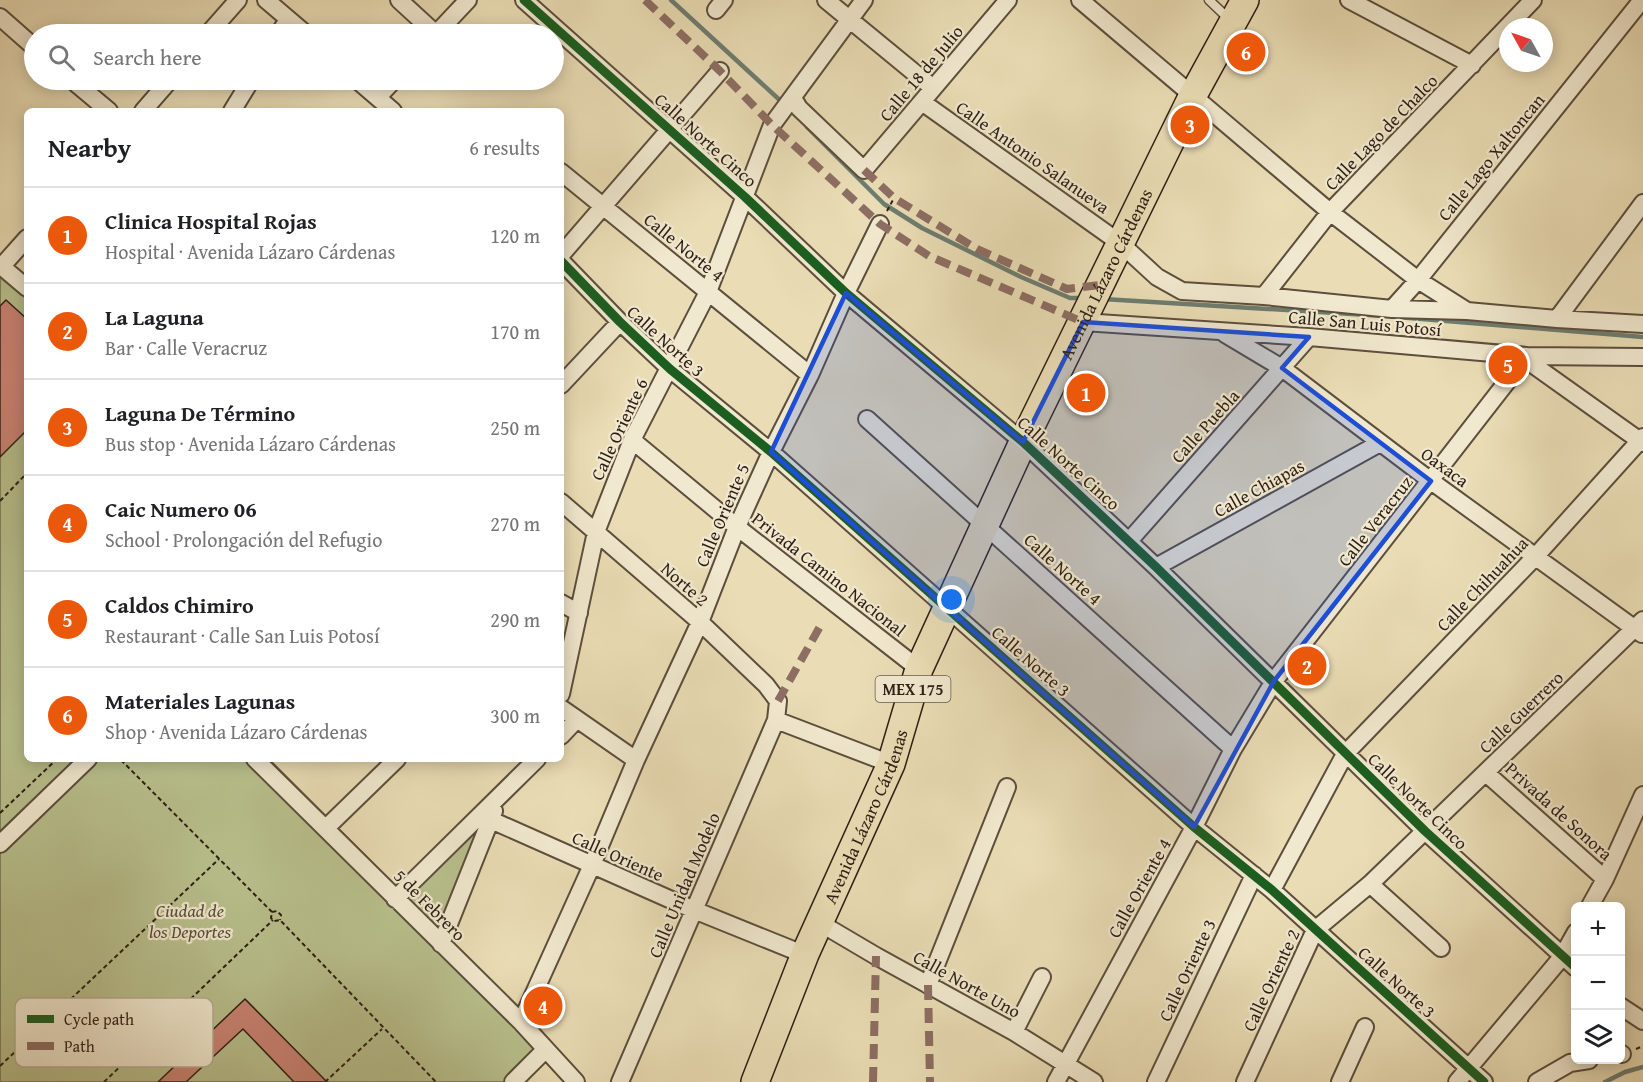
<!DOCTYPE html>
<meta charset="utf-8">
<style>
:root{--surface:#fff;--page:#f2f2f2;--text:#202124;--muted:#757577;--line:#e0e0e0;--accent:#ea580c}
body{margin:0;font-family:"Gentium Book Plus",serif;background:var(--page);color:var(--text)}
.controls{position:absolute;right:18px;bottom:18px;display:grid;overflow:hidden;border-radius:9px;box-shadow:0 3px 15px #0003}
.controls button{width:54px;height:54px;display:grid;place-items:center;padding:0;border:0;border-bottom:2px solid var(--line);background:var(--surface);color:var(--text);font:30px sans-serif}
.compass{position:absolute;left:1499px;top:18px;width:54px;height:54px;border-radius:50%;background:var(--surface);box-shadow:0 3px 15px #0003;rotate:310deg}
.you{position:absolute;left:952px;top:600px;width:21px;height:21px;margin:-15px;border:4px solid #fff;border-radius:50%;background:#1a73e8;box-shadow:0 0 0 9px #1a73e833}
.badge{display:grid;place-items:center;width:39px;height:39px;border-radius:50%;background:var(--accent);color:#fff;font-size:20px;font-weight:700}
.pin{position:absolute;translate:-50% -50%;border:3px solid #fff;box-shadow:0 2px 6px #0006}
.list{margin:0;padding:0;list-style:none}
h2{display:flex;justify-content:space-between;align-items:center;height:78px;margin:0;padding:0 24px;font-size:26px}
h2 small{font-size:20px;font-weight:400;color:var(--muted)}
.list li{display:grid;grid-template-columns:39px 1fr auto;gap:18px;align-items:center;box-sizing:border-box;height:96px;padding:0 24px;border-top:2px solid var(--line)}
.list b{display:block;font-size:22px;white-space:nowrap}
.list p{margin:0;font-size:20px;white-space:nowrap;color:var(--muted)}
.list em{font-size:20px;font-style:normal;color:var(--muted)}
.icon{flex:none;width:33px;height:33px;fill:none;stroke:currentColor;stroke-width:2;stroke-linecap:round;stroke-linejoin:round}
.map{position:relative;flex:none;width:1643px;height:1082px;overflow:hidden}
.search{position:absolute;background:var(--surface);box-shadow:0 3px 15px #0003;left:24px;top:24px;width:540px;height:66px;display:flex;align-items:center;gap:15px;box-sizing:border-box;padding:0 21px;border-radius:33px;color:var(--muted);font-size:22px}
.panel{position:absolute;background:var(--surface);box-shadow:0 3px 15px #0003;left:24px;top:108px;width:540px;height:654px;border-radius:9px}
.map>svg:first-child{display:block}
.green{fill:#b8c08d;stroke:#726f51;stroke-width:1.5}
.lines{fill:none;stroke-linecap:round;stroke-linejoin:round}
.stream{stroke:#6d7d70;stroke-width:4.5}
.building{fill:#ca8374;stroke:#2d1e15;stroke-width:1.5}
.service-casing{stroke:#5c4e3d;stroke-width:11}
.minor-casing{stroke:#5c4e3d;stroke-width:20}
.primary-casing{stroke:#2d1e15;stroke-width:30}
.path{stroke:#2d1e15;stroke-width:2;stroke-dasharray:4.5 3;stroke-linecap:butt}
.service{stroke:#f1e9cf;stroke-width:8}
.minor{stroke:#f1e9cf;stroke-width:16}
.primary{stroke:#eaddb5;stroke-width:27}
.quiet{stroke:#8d6e63;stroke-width:8;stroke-dasharray:15 8;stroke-linecap:butt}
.cycleway-casing{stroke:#f1e9cf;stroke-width:13}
.cycleway{stroke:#1b5e20;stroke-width:9}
.marked{fill:#1d4ed8;fill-opacity:0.2;stroke:#1d4ed8;stroke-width:4.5;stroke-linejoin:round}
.labels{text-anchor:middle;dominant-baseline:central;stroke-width:4.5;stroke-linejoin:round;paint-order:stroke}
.shield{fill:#f1e9cf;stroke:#685b4d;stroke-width:1.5}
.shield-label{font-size:16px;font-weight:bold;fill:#2d1e15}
.street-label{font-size:18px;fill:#2d1e15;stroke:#f1e9cf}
.park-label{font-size:18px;font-style:italic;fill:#574f39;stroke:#f1e9cf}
.key{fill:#f1e9cf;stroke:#b6ac97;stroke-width:1.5}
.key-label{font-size:16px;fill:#2d1e15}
</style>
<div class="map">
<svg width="1643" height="1082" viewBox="0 0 1643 1082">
<rect width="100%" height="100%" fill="#eaddb5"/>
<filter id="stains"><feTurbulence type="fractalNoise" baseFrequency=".00333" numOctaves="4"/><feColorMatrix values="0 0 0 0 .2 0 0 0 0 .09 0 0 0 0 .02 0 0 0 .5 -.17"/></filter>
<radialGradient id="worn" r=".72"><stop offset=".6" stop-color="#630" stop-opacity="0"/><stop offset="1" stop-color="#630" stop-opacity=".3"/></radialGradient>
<path class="green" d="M 0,265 L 27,288 L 27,759 L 269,759 L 397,887 L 504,796 L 448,945 L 555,1053 L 525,1082 L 0,1082 Z"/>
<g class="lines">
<path class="stream" d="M 671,0 L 784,104
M 807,127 L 884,204 L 922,228 L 1021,277 L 1070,298 L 1083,298
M 1103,299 L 1385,316
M 1397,317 L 1643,337
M 1605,1082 L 1625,1072 L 1643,1067"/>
</g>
<path class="building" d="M 6,300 L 27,319 L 27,430 L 0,457 L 0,306 Z
M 245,999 L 327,1082 L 294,1082 L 243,1029 L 186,1082 L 158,1082 Z"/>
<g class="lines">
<g class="service-casing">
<path id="service" d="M 1209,0 L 1230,20"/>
</g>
<g class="minor-casing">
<path id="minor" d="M 266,0 L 306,34
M 399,0 L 436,34
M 524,0 L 745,197 L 846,293 L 1023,442 L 1156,567 L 1425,831 L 1576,968
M 826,0 L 933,88
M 1080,0 L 1330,212 L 1418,280 L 1467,311
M 1349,0 L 1472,65
M 716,10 L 724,0
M 0,17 L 34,47
M 208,34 L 238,0
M 279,34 L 288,19
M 436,34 L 468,0
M 72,80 L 109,111
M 357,80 L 393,111
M 378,97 L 394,80
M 793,98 L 799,108 L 864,170 L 1008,0
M 922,102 L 1120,243 L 1157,277 L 1182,291 L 1264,296 L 1392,309 L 1467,311 L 1557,319 L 1643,324
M 143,111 L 170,80
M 232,111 L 251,80
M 561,172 L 810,375
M 561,255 L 720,71
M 561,261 L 620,322 L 670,369 L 771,452 L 1194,827 L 1272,890 L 1484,1082
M 0,265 L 27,288
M 2,266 L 27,238
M 1264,296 L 1330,212 L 1533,0
M 1392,309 L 1418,280 L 1642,0
M 1557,319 L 1643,203
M 1083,322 L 1309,337 L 1527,356 L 1643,357
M 1225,334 L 1282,368 L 1431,481 L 1642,634
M 1525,359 L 1643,443
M 561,385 L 620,322
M 867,419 L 1233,749
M 632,440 L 737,527 L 919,669
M 561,502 L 700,622 L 766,685 L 778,701 L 776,720 L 620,1082
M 1129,541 L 1309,337
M 1156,567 L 1380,443
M 561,603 L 579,613
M 561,694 L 596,532 L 632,440 L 708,292 L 772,125 L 864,0
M 561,708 L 636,760
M 776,720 L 891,764
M 561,736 L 577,719
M 255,759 L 521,1022 L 576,1082
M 1486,773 L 1605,879
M 491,820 L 694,910 L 798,952
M 326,828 L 397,759
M 0,844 L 88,759
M 1370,884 L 1441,948
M 1272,890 L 1345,754 L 1535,557 L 1643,437
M 395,899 L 537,759
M 1590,906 L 1605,879 L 1643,795
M 820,923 L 876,956 L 1014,1032 L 1094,1082
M 441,944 L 494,811
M 928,985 L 1007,787
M 1620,1006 L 1643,1021
M 521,1022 L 592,865 L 636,760 L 700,622 L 737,527 L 771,452 L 810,375 L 846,293 L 880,224
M 1014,1032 L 1042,977
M 1620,1054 L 1622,1054
M 513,1082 L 545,1050
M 1056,1082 L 1194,827 L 1233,749 L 1274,681 L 1527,356
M 1156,1082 L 1254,875
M 1245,1082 L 1315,930 L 1370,884 L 1643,620
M 1340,1082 L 1365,1027
M 1457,1082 L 1562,957 L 1576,932
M 1537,1082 L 1570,1063 L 1589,1060"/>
</g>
<g class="primary-casing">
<g id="primary">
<path id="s1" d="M 755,1082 L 805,954 L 891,764 L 919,669 L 1023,442 L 1192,97 L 1245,0"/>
</g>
</g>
<path class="path" d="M 887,211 L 894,198
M 0,501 L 27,473
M 121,760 L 272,912 L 271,918 L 274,921 L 280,920 L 436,1082
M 0,813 L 57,759
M 272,912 L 277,911 L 281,915 L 280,920
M 1636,1049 L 1643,1046
M 0,1066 L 219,859
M 104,1082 L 273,920
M 325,1082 L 382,1029"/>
<use href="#service" class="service"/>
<use href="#minor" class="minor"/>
<use href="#primary" class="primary"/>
<path class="quiet" d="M 645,0 L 720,71 L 772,125 L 880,224 L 929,256 L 1083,322
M 864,170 L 894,198 L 977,249 L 1067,289 L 1100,285
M 778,701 L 822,623
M 928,985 L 930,1082
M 873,1082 L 876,956"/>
<g class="cycleway-casing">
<path id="cycleway" d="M 524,0 L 745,197 L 846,293 L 1023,442 L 1156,567 L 1425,831 L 1576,968
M 561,261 L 620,322 L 670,369 L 771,452 L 1194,827 L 1272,890 L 1484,1082"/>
</g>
<use href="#cycleway" class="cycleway"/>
</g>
<path class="marked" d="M 846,293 L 1023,442 L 1083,322 L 1309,337 L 1282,368 L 1431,481 L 1274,681 L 1194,827 L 771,452 Z"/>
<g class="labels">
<rect class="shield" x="875.5" y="676" width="75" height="26" rx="4.5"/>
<g class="shield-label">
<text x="913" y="689">MEX 175</text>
</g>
<g class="street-label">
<text transform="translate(921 73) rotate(-50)">Calle 18 de Julio</text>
<text transform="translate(1381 132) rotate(-46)">Calle Lago de Chalco</text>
<text transform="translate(706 140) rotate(42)">Calle Norte Cinco</text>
<text transform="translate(1033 157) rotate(35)">Calle Antonio Salanueva</text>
<text transform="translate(1491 157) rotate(-51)">Calle Lago Xaltoncan</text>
<text transform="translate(684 247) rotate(39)">Calle Norte 4</text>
<text stroke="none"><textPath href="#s1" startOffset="882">Avenida Lázaro Cárdenas</textPath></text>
<text transform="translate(1365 323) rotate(5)">Calle San Luis Potosí</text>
<text transform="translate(666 341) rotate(42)">Calle Norte 3</text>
<text transform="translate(1205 426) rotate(-48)">Calle Puebla</text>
<text transform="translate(619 429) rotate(-65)">Calle Oriente 6</text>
<text transform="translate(1069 463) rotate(42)">Calle Norte Cinco</text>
<text transform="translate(1445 467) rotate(36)">Oaxaca</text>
<text transform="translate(1259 488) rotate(-29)">Calle Chiapas</text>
<text transform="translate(722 515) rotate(-67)">Calle Oriente 5</text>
<text transform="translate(1375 521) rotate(-52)">Calle Veracruz</text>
<text transform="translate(1063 569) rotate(42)">Calle Norte 4</text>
<text transform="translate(829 574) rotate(38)">Privada Camino Nacional</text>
<text transform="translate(685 584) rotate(41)">Norte 2</text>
<text transform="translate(1482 584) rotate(-46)">Calle Chihuahua</text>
<text transform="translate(1031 661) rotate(41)">Calle Norte 3</text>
<text transform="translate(1521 712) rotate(-44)">Calle Guerrero</text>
<text transform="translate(1418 801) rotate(44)">Calle Norte Cinco</text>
<text transform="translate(1559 811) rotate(42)">Privada de Sonora</text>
<text stroke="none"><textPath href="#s1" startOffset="288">Avenida Lázaro Cárdenas</textPath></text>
<text transform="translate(618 856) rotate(24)">Calle Oriente</text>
<text transform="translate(684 885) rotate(-67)">Calle Unidad Modelo</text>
<text transform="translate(1139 888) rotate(-61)">Calle Oriente 4</text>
<text transform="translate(430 905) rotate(45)">5 de Febrero</text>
<text transform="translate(1187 970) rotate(-65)">Calle Oriente 3</text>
<text transform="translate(1271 980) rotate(-65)">Calle Oriente 2</text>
<text transform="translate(1397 982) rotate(42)">Calle Norte 3</text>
<text transform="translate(967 984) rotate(29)">Calle Norte Uno</text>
</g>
<g class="park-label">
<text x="190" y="910">Ciudad de<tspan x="190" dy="21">los Deportes</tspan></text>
</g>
</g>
<rect x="15" y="998" width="198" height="69" rx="9" class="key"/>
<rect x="27" y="1015" width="27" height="8" fill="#1b5e20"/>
<rect x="27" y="1042" width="27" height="8" fill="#8d6e63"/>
<g class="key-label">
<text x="64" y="1025">Cycle path</text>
<text x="64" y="1052">Path</text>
</g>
<rect width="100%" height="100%" filter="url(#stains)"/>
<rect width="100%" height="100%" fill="url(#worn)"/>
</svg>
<div class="controls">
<button>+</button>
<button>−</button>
<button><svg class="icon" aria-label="layers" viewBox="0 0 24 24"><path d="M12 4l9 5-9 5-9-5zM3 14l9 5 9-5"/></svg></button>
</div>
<svg class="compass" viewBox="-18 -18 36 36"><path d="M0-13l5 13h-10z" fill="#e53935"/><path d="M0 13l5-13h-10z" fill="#757577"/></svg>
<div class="you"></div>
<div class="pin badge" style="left:1086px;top:393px">1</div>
<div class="pin badge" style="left:1307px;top:666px">2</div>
<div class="pin badge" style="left:1190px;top:125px">3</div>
<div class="pin badge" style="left:543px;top:1006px">4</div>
<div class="pin badge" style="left:1508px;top:365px">5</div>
<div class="pin badge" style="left:1246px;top:52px">6</div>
<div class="search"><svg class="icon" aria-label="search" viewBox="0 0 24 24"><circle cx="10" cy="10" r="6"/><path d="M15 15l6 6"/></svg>Search here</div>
<section class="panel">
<h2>Nearby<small>6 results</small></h2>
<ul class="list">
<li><span class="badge">1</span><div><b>Clinica Hospital Rojas</b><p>Hospital · Avenida Lázaro Cárdenas</p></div><em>120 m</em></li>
<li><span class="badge">2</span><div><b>La Laguna</b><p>Bar · Calle Veracruz</p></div><em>170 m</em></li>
<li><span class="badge">3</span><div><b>Laguna De Término</b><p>Bus stop · Avenida Lázaro Cárdenas</p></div><em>250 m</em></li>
<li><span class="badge">4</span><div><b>Caic Numero 06</b><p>School · Prolongación del Refugio</p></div><em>270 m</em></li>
<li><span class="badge">5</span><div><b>Caldos Chimiro</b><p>Restaurant · Calle San Luis Potosí</p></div><em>290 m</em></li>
<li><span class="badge">6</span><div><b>Materiales Lagunas</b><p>Shop · Avenida Lázaro Cárdenas</p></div><em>300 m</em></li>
</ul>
</section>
</div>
